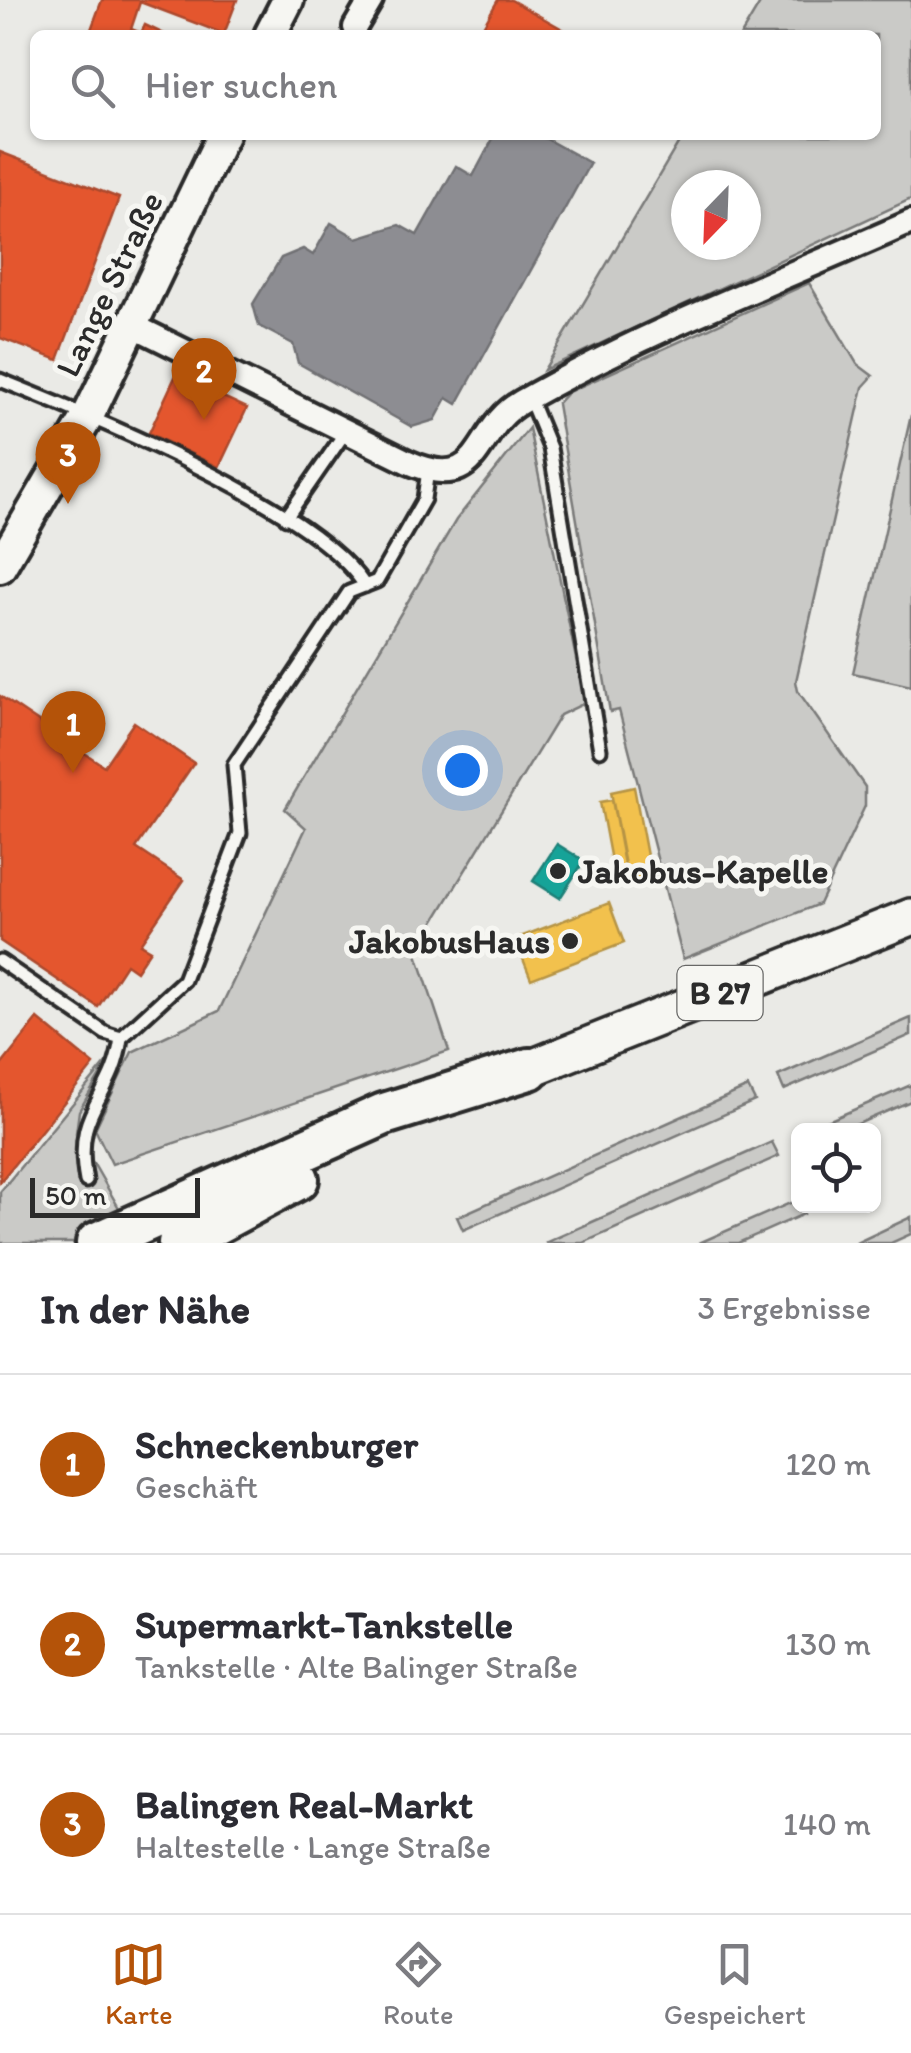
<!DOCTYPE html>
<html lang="de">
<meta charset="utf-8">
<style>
:root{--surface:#fff;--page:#f7f7f7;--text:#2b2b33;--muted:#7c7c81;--line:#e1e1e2;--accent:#b45309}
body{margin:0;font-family:Itim,sans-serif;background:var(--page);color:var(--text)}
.controls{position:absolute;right:30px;bottom:30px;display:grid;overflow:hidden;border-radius:15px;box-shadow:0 2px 8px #0004}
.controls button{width:90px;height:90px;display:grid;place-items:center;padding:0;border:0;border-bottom:2px solid var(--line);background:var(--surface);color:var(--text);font:50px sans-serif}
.compass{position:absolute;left:671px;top:170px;width:90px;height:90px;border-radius:50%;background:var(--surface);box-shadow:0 2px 8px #0004;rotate:203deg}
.scale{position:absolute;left:30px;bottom:25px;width:170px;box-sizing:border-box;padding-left:10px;border:5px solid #2b2b2b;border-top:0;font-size:28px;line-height:35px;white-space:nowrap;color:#2b2b2b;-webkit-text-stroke:8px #f6f6f2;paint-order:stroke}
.you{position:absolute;left:462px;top:770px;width:35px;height:35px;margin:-25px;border:8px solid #fff;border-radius:50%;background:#1a73e8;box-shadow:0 0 0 15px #1a73e833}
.badge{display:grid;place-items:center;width:65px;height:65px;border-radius:50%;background:var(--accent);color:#fff;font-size:32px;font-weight:700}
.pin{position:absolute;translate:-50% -82px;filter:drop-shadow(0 2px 5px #0008)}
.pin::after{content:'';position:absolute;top:52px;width:35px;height:30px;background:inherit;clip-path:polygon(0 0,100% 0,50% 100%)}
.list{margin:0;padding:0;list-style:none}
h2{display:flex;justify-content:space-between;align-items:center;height:130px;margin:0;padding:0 40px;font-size:42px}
h2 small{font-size:32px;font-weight:400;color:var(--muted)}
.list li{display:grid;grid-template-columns:65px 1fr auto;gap:30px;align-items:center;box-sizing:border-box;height:180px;padding:0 40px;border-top:2px solid var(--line)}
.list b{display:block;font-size:38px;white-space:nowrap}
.list p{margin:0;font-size:32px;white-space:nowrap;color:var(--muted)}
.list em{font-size:32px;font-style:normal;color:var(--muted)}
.icon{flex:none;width:55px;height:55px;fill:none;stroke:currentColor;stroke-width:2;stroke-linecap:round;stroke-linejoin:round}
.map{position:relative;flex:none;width:911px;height:1243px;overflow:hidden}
.search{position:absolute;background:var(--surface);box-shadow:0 2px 8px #0004;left:30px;right:30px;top:30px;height:110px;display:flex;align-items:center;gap:25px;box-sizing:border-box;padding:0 35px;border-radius:15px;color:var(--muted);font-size:38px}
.sheet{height:670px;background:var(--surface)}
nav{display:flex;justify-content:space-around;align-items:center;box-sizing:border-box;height:140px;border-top:2px solid var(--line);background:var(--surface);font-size:28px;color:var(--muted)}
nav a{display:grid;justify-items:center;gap:5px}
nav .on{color:var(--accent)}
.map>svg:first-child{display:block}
.green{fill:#cacac7;stroke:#7a7a79;stroke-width:2.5;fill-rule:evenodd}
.homes{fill:#f2c14e;stroke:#b69444;stroke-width:2.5}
.shops{fill:#e4572e;stroke:#ac4a2d;stroke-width:2.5}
.public{fill:#17a398;stroke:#1d7f77;stroke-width:2.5}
.industry{fill:#8d8d92;stroke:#707073;stroke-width:2.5}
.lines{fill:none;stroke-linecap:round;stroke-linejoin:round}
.lane-casing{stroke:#2b2b2b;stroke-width:19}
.street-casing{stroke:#2b2b2b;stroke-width:30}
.secondary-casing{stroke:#2b2b2b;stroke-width:38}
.primary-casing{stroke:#2b2b2b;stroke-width:42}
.highway-casing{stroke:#2b2b2b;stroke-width:48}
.lane{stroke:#f6f6f2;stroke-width:11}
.street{stroke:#f6f6f2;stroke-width:22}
.secondary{stroke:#f6f6f2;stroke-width:30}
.primary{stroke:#f6f6f2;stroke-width:35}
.highway{stroke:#f6f6f2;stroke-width:40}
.poi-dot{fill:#2b2b2b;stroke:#f6f6f2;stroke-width:4}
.labels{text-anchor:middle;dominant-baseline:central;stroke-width:10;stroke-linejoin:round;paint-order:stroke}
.shield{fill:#f6f6f2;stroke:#686867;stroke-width:2.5}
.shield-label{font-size:32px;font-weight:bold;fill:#2b2b2b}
.street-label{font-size:35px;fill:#2b2b2b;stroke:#f6f6f2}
.poi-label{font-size:35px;font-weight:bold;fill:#2b2b2b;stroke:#f6f6f2;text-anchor:start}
</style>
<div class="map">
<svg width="911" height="1243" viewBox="0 0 911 1243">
<rect width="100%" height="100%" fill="#eaeae6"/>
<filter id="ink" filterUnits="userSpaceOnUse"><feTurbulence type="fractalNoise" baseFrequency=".01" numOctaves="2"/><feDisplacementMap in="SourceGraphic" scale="20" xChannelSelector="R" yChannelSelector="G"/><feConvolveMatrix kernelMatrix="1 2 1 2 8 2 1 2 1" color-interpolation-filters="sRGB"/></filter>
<g filter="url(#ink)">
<path class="green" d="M 762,0 L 911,0 L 911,199 L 544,370 L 683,135 L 876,135 L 876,35 L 741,35 ZM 686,185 L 746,185 L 746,245 L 686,245 Z
M 809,283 L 857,364 L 873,376 L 863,387 L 796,681 L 798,691 L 865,787 L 865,806 L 819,904 L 683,959 L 619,710 L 610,712 L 557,404 L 568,392 Z
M 911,415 L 911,686 L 853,673 Z
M 529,428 L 585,703 L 560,715 L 416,951 L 449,1051 L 112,1164 L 95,1129 L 132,1052 L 219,1011 L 306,828 L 285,809 L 456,520 Z
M 911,1018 L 911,1035 L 784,1090 L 778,1076 Z
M 111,1057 L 79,1111 L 76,1133 L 123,1215 L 73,1243 L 0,1243 L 0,1192 Z
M 911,1085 L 911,1101 L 844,1130 L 807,1130 Z
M 748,1087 L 755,1101 L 463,1230 L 457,1217 Z
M 772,1142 L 779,1156 L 583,1243 L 545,1243 Z
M 797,1200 L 804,1214 L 738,1243 L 699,1243 Z
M 911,1217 L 911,1234 L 891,1243 L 856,1243 Z"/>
<path class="homes" d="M 634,787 L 651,877 L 628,881 L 611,792 Z
M 612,800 L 626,875 L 614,877 L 600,802 Z
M 609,903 L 624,943 L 531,979 L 515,939 Z"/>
<path class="shops" d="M 102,0 L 237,0 L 224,34 L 140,2 L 131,29 L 141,33 L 145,25 L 166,35 L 89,35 Z
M 498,0 L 511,0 L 573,35 L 478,35 Z
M 0,152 L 119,198 L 58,360 L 0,338 Z
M 176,375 L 247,408 L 219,467 L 149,433 Z
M 0,696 L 104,766 L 134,722 L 194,763 L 136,848 L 184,880 L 140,944 L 150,950 L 136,971 L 126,964 L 98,1007 L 0,941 Z
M 38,1019 L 94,1065 L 0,1182 L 0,1067 Z"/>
<path class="public" d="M 557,844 L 584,861 L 560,898 L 533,881 Z"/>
<path class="industry" d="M 495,135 L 539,135 L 590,163 L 457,404 L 447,398 L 435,420 L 412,427 L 298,363 L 293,344 L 259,326 L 253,304 L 281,258 L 303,249 L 313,255 L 331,223 L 357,238 L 399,225 L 417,235 L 456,166 L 473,176 Z"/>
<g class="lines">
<g class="lane-casing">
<path id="lane" d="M 0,380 C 90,416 316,507 365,586
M 529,397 L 550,448 L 600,750
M 286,518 L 346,431
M 0,961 L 105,1033 L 121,1038
M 86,1181 C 72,1107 113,1101 121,1038 L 184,980 L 240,833 L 234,765 L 349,592 L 377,581 L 424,499 L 428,470"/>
</g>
<g class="street-casing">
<path id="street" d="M 355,27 L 371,0
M 132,325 L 408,462 C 485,496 472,429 521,402 C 645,331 781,280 911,222"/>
</g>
<g class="secondary-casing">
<path id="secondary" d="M 270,35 L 288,0
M 0,567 L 88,416 L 223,135"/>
</g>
<g class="primary-casing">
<path id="primary" d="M 529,1069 L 911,917"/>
</g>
<g class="highway-casing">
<path id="highway" d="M 97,1243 L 384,1114 L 529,1069
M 179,1243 L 298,1179"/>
</g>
<use href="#lane" class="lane"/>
<use href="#street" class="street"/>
<use href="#secondary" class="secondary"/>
<use href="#primary" class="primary"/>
<use href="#highway" class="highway"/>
</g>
</g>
<g class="poi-dot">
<circle cx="558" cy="871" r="10"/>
<circle cx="570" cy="941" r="10"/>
</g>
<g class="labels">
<rect class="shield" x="677.5" y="966" width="85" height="54" rx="8"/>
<g class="shield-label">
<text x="720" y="993">B 27</text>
</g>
<g class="street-label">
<text transform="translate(109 284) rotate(-64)">Lange Straße</text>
</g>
<g class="poi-label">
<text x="578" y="871">Jakobus-Kapelle</text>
<text x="550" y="941" text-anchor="end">JakobusHaus</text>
</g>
</g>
</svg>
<div class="controls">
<button><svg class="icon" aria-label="locate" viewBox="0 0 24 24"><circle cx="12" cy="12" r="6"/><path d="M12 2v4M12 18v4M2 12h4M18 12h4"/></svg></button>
</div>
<svg class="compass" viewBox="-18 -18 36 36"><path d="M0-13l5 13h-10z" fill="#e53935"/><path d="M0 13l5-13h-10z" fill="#7c7c81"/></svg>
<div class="scale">50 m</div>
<div class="you"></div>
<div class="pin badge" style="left:73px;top:773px">1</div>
<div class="pin badge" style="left:204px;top:420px">2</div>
<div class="pin badge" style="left:68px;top:504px">3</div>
<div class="search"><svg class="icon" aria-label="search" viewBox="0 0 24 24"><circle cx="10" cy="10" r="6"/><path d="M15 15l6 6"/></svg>Hier suchen</div>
</div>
<section class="sheet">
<h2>In der Nähe<small>3 Ergebnisse</small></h2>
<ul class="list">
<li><span class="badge">1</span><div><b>Schneckenburger</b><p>Geschäft</p></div><em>120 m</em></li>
<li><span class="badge">2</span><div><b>Supermarkt-Tankstelle</b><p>Tankstelle · Alte Balinger Straße</p></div><em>130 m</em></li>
<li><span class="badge">3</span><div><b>Balingen Real-Markt</b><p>Haltestelle · Lange Straße</p></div><em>140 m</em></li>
</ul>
</section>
<nav>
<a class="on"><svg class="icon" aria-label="map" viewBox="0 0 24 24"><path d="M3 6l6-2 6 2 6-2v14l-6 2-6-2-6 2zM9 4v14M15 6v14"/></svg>Karte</a>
<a><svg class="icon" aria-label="directions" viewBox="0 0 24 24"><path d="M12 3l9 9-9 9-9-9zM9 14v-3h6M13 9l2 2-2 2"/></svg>Route</a>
<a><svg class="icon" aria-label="saved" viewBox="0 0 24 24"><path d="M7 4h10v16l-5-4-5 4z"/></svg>Gespeichert</a>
</nav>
